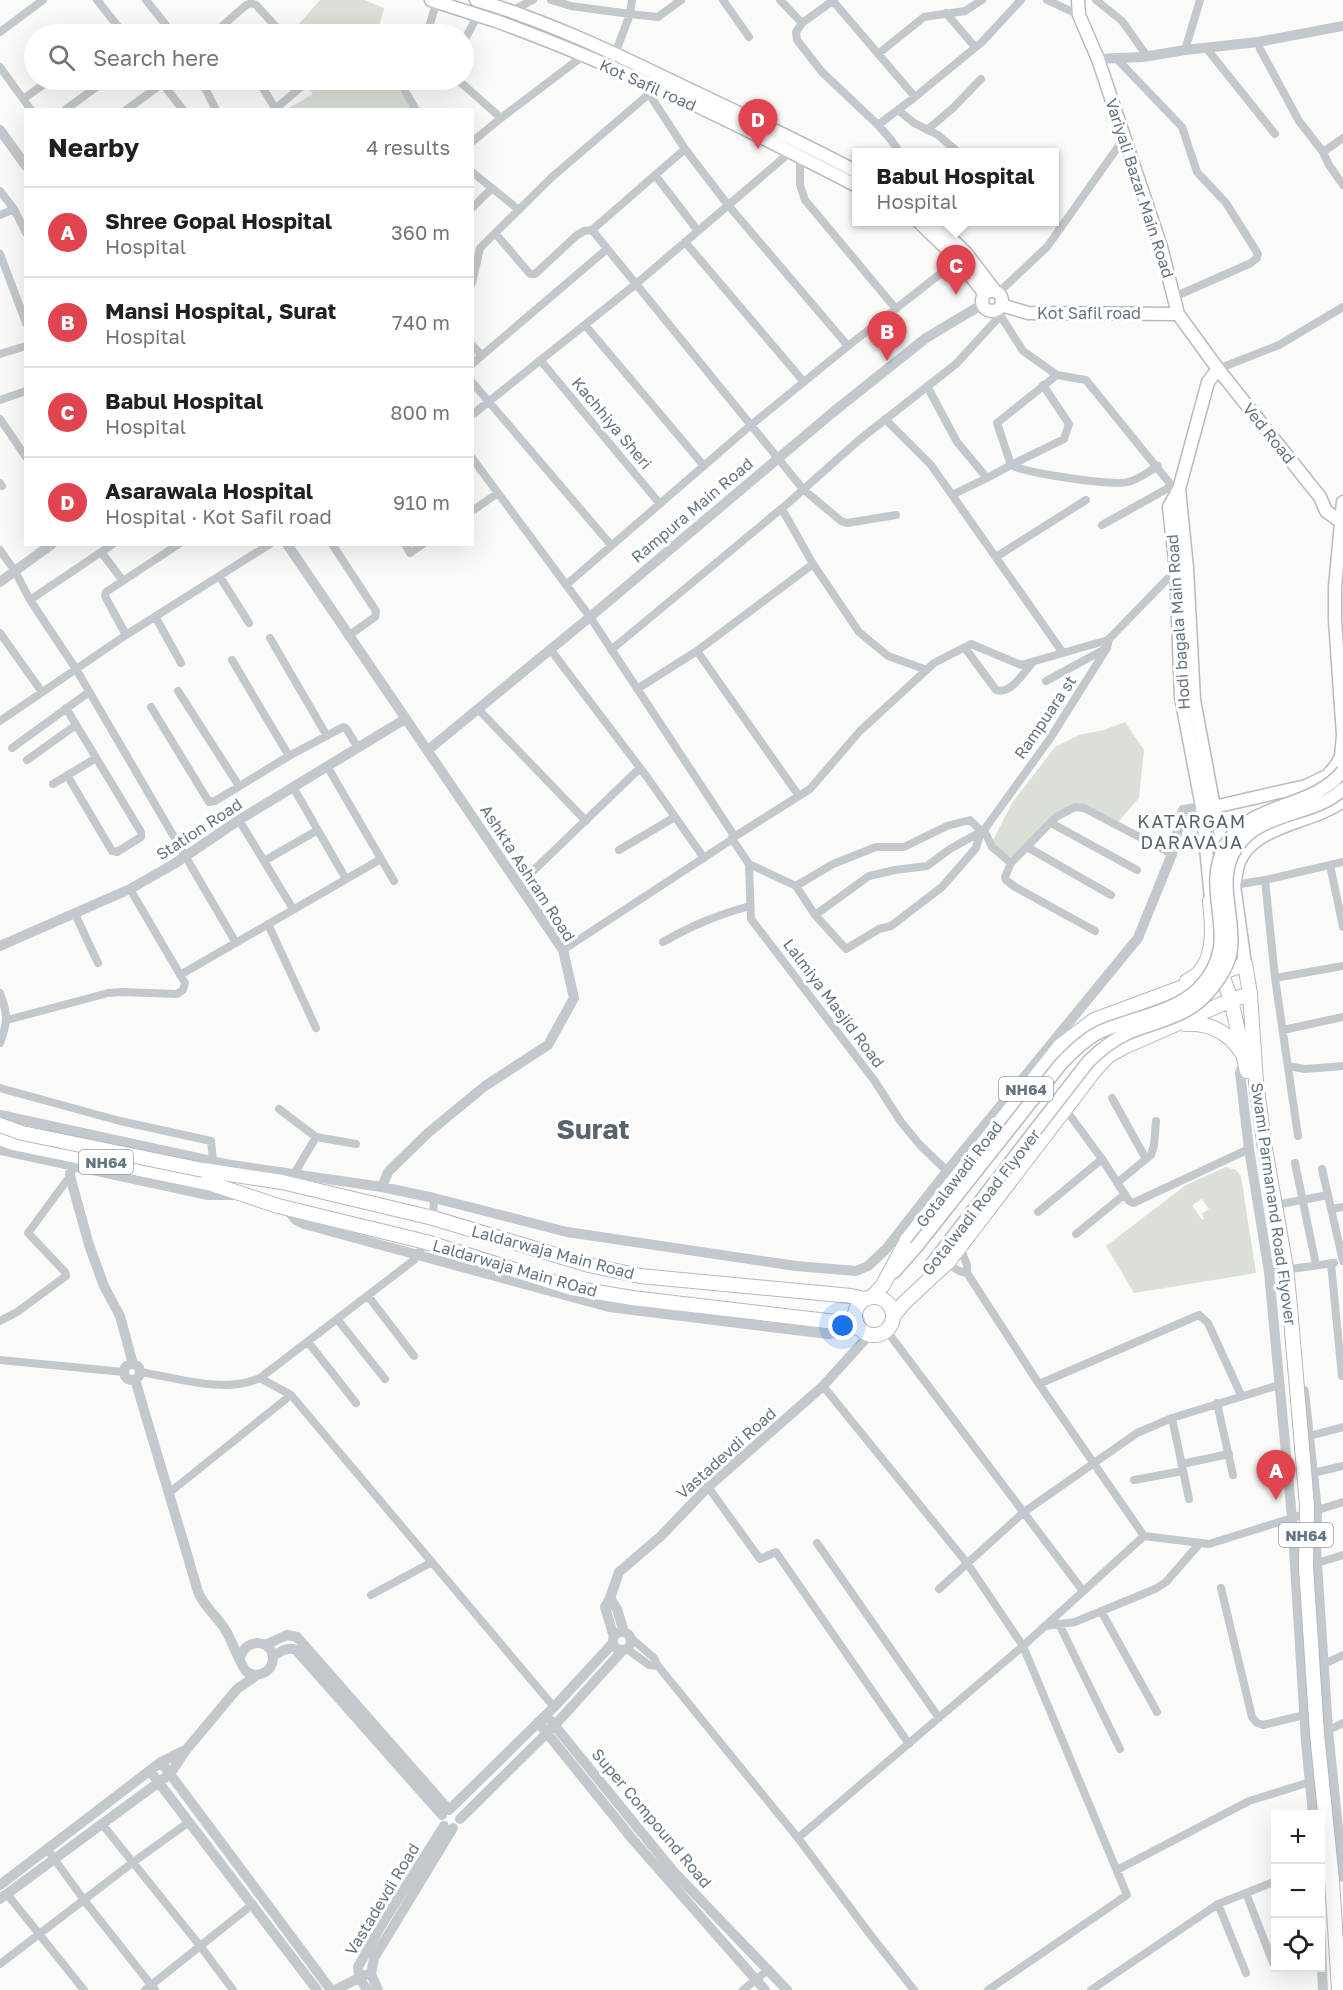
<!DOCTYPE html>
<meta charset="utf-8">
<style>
:root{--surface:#fff;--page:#f6f6f6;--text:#202124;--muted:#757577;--line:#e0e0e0;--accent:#ea580c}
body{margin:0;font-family:"Golos Text",sans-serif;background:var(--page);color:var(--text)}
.controls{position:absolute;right:18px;bottom:18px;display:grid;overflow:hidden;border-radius:0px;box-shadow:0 6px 24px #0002}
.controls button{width:54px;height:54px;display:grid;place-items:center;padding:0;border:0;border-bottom:2px solid var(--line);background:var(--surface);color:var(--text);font:30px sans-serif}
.you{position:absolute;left:843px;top:1326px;width:21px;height:21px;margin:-15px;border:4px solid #fff;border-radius:50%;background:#1a73e8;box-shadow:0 0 0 9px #1a73e833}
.badge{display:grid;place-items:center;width:39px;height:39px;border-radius:50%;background:var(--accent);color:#fff;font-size:20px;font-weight:700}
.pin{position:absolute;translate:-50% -50px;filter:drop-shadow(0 2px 3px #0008)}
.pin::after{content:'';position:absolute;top:32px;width:21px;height:18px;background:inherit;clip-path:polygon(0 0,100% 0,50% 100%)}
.popup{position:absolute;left:852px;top:148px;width:207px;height:78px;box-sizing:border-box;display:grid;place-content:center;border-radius:0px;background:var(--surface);filter:drop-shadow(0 2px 4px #0005);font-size:20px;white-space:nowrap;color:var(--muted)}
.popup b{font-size:22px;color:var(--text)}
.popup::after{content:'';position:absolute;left:50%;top:100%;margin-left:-12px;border:12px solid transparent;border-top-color:var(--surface)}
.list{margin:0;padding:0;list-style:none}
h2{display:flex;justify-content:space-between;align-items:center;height:78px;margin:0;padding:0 24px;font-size:26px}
h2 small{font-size:20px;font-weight:400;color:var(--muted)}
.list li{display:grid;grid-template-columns:39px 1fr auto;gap:18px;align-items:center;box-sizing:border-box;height:90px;padding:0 24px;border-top:2px solid var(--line)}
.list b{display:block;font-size:22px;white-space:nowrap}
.list p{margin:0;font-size:20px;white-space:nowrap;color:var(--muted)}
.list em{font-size:20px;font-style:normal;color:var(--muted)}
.icon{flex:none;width:33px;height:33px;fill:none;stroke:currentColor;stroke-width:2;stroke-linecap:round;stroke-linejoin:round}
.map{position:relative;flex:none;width:1343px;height:1990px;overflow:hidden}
.search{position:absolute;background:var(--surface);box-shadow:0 6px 24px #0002;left:24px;top:24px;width:450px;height:66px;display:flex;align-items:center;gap:15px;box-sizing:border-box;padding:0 21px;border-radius:33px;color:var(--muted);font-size:22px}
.panel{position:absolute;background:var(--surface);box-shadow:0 6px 24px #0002;left:24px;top:108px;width:450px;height:438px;border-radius:0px}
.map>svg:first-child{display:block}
.green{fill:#dadfd7;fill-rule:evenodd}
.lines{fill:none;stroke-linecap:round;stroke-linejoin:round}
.secondary-casing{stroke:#b5bbc1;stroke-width:15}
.trunk-casing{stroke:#b4b9bd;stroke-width:16}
.minor{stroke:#c3c8cc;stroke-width:8}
.tertiary{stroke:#c3c8cc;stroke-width:10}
.secondary{stroke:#fff;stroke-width:12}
.trunk{stroke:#fff;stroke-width:14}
.secondary-bridge-casing{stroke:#b5bbc1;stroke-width:15;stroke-linecap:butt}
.trunk-bridge-casing{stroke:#b4b9bd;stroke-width:16;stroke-linecap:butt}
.secondary-bridge{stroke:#fff;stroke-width:12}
.trunk-bridge{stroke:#fff;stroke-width:14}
.labels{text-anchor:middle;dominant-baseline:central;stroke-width:6;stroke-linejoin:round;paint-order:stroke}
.shield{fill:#fff;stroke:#929ea9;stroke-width:1.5}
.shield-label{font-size:15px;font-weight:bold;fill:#647584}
.street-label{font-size:16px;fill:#647584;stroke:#fff}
.neighbourhood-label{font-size:18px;letter-spacing:1.5px;fill:#56646e;stroke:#fff}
.town-label{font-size:28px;font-weight:bold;fill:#56646e;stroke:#fff}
</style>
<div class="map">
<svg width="1343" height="1990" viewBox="0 0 1343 1990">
<rect width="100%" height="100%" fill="#fafaf8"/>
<path class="green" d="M 320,0 L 364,0 L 384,8 L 378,30 L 382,34 L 305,34 L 297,26 Z
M 300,80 L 406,80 L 414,110 L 286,110 L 313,94 Z
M 1125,722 L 1144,750 L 1139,798 L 1118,822 L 1074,805 L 1011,860 L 992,842 L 1012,803 L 1055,747 L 1079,735 L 1104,730 Z
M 1226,1167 L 1236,1170 L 1241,1176 L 1256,1273 L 1134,1293 L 1106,1246 L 1186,1185 ZM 1202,1199 L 1209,1209 L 1202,1214 L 1204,1218 L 1202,1220 L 1192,1205 Z"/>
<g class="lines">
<g class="secondary-casing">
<path id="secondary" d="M 431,0 C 453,7 475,14 496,21 C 620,66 740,125 857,186
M 476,0 C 547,21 614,53 680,85 C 739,113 799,141 857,172
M 1078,0 L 1079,15 L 1098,59 L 1161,247 L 1178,314 L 1218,369 L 1320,497 L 1326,511 L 1343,523
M 919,222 L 958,260 L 985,294
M 934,222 L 966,253 L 995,291
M982 301a10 10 0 1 1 20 0a10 10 0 1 1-20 0Z
M 1001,305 L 1028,313 L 1178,314
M 1179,489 L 1187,568 L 1194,700 L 1214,807 L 1234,885 L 1245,964
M 1206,807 L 1214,807 L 1306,786 L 1327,776 L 1335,767 L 1341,757 L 1343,735 L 1335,620 L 1335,587 L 1343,502
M 1235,881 C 1236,875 1237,867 1239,862 C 1254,825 1313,823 1343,801
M 1212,909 L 1202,807 L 1181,697 L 1176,569 L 1169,507 L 1179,489 L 1208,382 L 1218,369
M 894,1272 L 916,1247"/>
</g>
<g class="trunk-casing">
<path id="trunk" d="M 1221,972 L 1231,1000 L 1247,1071
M 1187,981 C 1191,979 1196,976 1199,973 C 1216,954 1212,924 1210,901
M 1185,1024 C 1210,1022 1229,1033 1242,1053
M 0,1138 L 13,1143 L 212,1184 L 278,1206 L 426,1242 L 572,1288 L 632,1298 L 844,1323 L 860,1329
M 203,1170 L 282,1182 L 433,1218 L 589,1265 L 640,1276 L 851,1296 L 865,1299
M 872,1297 L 883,1285 L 907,1240 L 1060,1046 L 1094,1020 L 1245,964 L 1250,994 L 1256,1082
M855 1316a19 19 0 1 1 38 0a19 19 0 1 1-38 0Z
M 893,1316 L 904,1303 L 949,1261 L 1095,1070 L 1108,1056 L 1124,1047 L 1231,1000 L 1250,994"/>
</g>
<path class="minor" d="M 97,0 L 124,34
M 146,0 L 173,34
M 551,0 L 571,6 L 630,14 L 632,0
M 723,0 L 749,37
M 780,0 L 802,23 L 834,0
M 1047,0 L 1079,15
M 1096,0 L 1122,21 L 1147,56
M 833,1 L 915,97
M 511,11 L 533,0
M 946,13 L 975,47
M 802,23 L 796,32 L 797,40 L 822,72 L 878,125 L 892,141 L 899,152
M 0,32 L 43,0
M 111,34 L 119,29
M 213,34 L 245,6 L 251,3 L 256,5 L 279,30
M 427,34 L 437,0
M 464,41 L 479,13
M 1258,42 L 1260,49 L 1299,121 L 1323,152 L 1329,165 L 1343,185
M 1207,49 L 1275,134
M 1185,50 L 1200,0
M 615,54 L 630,14 L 658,17 L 681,0
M 878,54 L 924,17 L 965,11 L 982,0
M 1116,58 L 1182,127 L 1197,172 L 1226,203 L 1258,254 L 1257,258 L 1251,263 L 1174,297
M 0,67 L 31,110
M 160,80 L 183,110
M 201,80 L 216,110
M 263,80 L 260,82 L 261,85 L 275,108
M 409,80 L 405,91 L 416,110
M 458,80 L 501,118
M 658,84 L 649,94 L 685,149 L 728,205 L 848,346
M 23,99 L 50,80
M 65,110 L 106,80
M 126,110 L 163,83
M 274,110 L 301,87
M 898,110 L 914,123 L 938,135 L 958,152
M 878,125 L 915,97 L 982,42 L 1021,0
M 927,130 L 953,108 L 981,79
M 472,142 L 501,118 L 583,56
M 1323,152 L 1343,138
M 800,156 L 800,185 L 805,200 L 896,309
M 472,172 L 519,210
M 655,175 L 698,231
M 0,191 L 14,209 L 26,233
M 472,208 L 491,189
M 0,215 L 14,209
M 592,230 L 803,489 L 841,521 L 847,523 L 896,515
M 495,233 L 530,274 L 535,274 L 576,236 L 584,231 L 592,230 L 685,149
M 685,242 L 804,382
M 0,254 L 26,323
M 472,283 L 480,248 L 552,177 L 649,94
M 998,293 L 1047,247 L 1125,137
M 997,310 L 1023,351 L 1057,375 L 1086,380 L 1172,486 L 1179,489
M 585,325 L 704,466
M 472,345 L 482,356
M 0,354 L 26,346
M 541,361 L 660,504
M 472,364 L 607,249
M 1218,369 L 1279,345 L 1343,307
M 472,382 L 611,545
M 927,386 L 957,442 L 987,478 L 952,495
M 0,400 L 26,391
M 472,415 L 636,284 L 794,149
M 0,419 L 26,457
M 885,419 L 931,465 L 1063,653
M 472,458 L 590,617 L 733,834 L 731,840 L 563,950
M 1011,465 C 1025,473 1113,486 1128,482 C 1138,480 1149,471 1158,466
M 1011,465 L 1064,439 L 1069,424 L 1043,385
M 987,478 L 1011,465 L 997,423 L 1057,375
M 0,483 L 2,486
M 782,509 L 813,564 L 859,632 L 888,656 L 927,670
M 472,511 L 498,493
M 1102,525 L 1172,486
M 332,544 L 376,611 L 375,617 L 348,636
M 405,544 L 410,553 L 423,544
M 0,550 L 15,571 L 30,600 L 76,669 L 236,943
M 102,553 L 123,581
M 996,557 L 1086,500
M 220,577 L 249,623
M 566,585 L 751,425 L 848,346 L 958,260
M 30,600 L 113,544
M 156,618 L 181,663
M 0,633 L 42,692
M 126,635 L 107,600 L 105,596 L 106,592 L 179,544
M 270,638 L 327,736
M 965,648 L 996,690 C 1011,695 1024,672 1033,662
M 550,649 L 647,777 L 704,858
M 611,650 L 787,504 L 859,440 L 956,364 L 1000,316
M 697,651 L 799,796
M 232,660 L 289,756
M 1046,681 L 1107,648
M 637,689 L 697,651 L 813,564
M 178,691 L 239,786
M 151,707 L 209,802 L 215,801 L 289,756 L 343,727 L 346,728 L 358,748
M 66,708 L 141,832 L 141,837 L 117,852 L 112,851 L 67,775
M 478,709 L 586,821
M 0,721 L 126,635 L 270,544
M 12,748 L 89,692
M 27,760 L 76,725
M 327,766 L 394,881
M 53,784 L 96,758
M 293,787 L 346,879
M 239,820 L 293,909
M 1051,823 L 1137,870
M 984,830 L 992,847 L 1011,863 L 1056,817 L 1075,807 L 1084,808 L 1172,854
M 734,837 L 810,789 L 860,731 L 934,663 L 971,644 L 1021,665 L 1108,640 L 1177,569
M 732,839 L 749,864 L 751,919 L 874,1080 L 901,1122 L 920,1145 L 947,1171
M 1027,847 L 1111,895
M 619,850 L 675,817
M 264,861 L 318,830
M 1011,863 L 1005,877 L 1006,880 L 1015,887 L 1095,931
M 749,864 L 796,886 L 815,915 L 846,949 L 879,929 L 891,926 L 942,887 L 976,848 L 981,831 L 970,820 L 947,826 L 904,847 L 876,847 L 833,864 L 796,886
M 1330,865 L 1343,927
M 532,872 L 640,768
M 1265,880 L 1275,978 L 1298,1136
M 1234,885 L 1265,880 L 1343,862
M 75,914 L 98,963
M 815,915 L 869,876 L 895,870 L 927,866 L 950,849 L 984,830 L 1049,740 L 1107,648 L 1109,639
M 268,924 L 316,1028
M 663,942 C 693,925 717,915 750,906
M 180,975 L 381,859
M 1275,978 L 1343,966
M 0,993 C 8,1014 8,1022 0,1043
M 7,1020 L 108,993 L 122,992 L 177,994 L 183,990 L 185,983 L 130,889
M 1283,1030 L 1343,1017
M 1288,1066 L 1305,1069 L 1343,1066
M 0,1088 L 120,1121 L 211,1141 L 213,1161
M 1112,1098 L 1146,1159
M 279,1109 L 316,1137 L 356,1144
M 1066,1110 L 1102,1159 L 1129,1201 L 1133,1203 L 1249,1149
M 1295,1163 L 1316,1265
M 1322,1169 L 1343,1261
M 294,1174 L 316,1137
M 1117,1183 L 1151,1155 L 1154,1145 L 1156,1121
M 1281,1204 L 1328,1195
M 1331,1209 L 1343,1207
M 1038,1212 L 1102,1159
M 433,1218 L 434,1198
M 1076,1234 L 1125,1194
M 947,1263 L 959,1271 L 967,1273 L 967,1265 L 960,1247
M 1331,1263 L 1342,1376
M 1269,1272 L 1334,1263
M 368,1296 L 414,1356
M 337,1319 L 385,1379
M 0,1321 L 17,1312 L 66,1276 L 65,1272 L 28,1233 L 70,1176
M 886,1330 L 1083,1591
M 308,1342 L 356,1403
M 0,1360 L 124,1372
M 140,1372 C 178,1378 224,1394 260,1378 L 414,1260 L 426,1242
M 260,1378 L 291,1395
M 1039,1384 L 1199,1315 L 1208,1323 L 1241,1395
M 823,1386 L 967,1563 L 1023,1646 L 1127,1895 L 988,1990
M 1217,1403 L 1233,1475
M 1172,1418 L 1189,1499
M 1309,1436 L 1343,1427
M 1182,1464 L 1229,1454
M 1313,1473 L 1343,1466
M 1134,1480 L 1183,1471
M 708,1487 L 760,1559 L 776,1552 L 909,1744
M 169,1493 L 291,1395 L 554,1707
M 1144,1536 L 1209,1544 L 1343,1502
M 817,1543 L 939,1718
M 1317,1563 L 1343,1555
M 1221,1588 L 1252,1717 L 1257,1723 L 1263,1725 L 1304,1715
M 939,1589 L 1024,1512 L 1137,1433 L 1172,1418 L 1279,1385
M 371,1595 L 432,1562
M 1101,1611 L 1157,1712
M 1059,1624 L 1120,1749
M 1045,1626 L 1075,1622 L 1155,1589 L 1166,1582 L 1200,1543
M 631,1638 L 654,1658 L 658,1666 L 798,1838 L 872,1937 L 914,1990
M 627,1649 L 649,1665 L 658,1666
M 1324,1664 L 1343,1655
M 1325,1732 L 1343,1723
M 102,1824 L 201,1947 L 233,1990
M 798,1838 L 1023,1646 L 1144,1536 L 1039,1384 L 967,1273
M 47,1849 L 84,1900 L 155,1990
M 1117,1870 L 1249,1801 L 1310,1782
M 1246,1893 L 1273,1963
M 7,1894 L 84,1990
M 1218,1904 L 1246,1973
M 0,1964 L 132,1863 L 189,1822
M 145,1990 L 253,1904
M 743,1990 L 769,1969
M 1091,1990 L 1218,1904 L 1276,1881"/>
<path class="tertiary" d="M 1098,59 L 1143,57 L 1185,50 L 1258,42 L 1343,26
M 0,130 L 26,166
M 287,544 L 563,950 L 574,998 L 548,1045 L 485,1086 L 429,1132 L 388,1172 L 382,1187
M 0,582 L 52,544
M 428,750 L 590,617 L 832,413 L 926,338 L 983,304
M 0,946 L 130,889 L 174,864 L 239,820 L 405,719
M 1245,1058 L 1240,1073 L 1249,1149 L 1269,1272 L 1292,1518 L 1306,1742 L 1313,1814
M 0,1115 L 225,1164 L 382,1187 L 434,1198 L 567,1232 L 796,1266 L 856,1271 L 868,1266 L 886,1249 L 947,1171 L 1138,938 L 1172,854 L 1183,810 L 1202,807
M 0,1150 L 208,1195 L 239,1195
M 71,1166 L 70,1176 L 89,1245 L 104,1286 L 120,1316 L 133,1364
M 286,1208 L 296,1220 L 304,1224 L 609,1307 L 828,1334 L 834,1333 L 848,1325
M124 1372a8 8 0 1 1 16 0a8 8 0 1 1-16 0Z
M 135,1379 C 149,1428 164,1476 178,1524 C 183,1540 188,1556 192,1572 C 195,1579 196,1588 199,1594 C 205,1608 219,1618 226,1631 C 231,1639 242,1668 246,1671 C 256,1679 272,1673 273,1659 C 273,1639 245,1637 240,1658
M 1304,1391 L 1317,1510 L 1316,1548 L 1328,1730 L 1343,1877
M 610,1598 L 617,1609 L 624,1632
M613 1641a9 9 0 1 1 18 0a9 9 0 1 1-18 0Z
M 614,1637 L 605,1607 L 610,1598 L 619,1572 L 661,1536 L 708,1487 L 823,1386 L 870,1334
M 265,1645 L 287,1635 L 297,1637 L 449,1810
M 273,1656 C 280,1652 288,1646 296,1650 L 442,1815
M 546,1715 L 673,1871 L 787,1990
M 538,1722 L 634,1841 L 765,1990
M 161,1762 L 331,1990
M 150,1771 L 317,1990
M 450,1809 L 554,1707 L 613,1643
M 460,1819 L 555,1725 L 623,1650
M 0,1885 L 161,1762 L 183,1751
M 0,1899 L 170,1774 L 186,1750 L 237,1689 L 257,1675
M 1320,1926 L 1323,1990
M 335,1990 L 365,1975
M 367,1990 L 359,1977 L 358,1967 L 382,1924 L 444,1826
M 378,1990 L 371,1974 L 374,1958 L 453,1828"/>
<use href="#secondary" class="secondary"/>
<use href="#trunk" class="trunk"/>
<g class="secondary-bridge-casing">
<path id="secondary-bridge" d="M 916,1247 L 1060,1065 C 1072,1052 1086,1038 1102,1031 C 1132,1018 1175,1012 1198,989 C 1247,940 1197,895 1226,844 C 1250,802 1313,809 1343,771
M 931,1265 L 1088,1062 C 1100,1050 1112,1040 1128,1033 C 1154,1022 1186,1017 1205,996 C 1217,983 1229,967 1231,949 C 1235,914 1215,878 1237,847 C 1260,811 1314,817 1343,789"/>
</g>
<g class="trunk-bridge-casing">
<path id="trunk-bridge" d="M 1256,1082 L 1265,1149 L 1286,1268 L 1290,1307 L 1307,1505 L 1306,1567 L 1317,1734 L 1332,1880 L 1339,1990
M 0,1125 L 22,1133 L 203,1170"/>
</g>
<use href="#secondary-bridge" class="secondary-bridge"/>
<use href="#trunk-bridge" class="trunk-bridge"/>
</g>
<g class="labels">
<g class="shield">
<rect x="999" y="1077" width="54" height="24" rx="4.5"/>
<rect x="79" y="1150" width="54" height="24" rx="4.5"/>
<rect x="1279" y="1523" width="54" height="24" rx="4.5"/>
</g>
<g class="shield-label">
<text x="1026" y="1089">NH64</text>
<text x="106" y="1162">NH64</text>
<text x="1306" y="1535">NH64</text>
</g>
<g class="street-label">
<text transform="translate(648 85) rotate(24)">Kot Safil road</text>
<text transform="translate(1140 188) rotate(72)">Variyali Bazar Main Road</text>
<text x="1089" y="313">Kot Safil road</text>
<text transform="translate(612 423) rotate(50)">Kachhiya Sheri</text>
<text transform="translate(1269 433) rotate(51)">Ved Road</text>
<text transform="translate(692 510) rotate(-40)">Rampura Main Road</text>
<text transform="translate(1178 622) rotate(-94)">Hodi bagala Main Road</text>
<text transform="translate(1045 717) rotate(-56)">Rampuara st</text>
<text transform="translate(199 829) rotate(-33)">Station Road</text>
<text transform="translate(528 873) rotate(57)">Ashkta Ashram Road</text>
<text transform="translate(834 1003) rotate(53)">Lalmiya Masjid Road</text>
<text transform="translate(959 1174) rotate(-52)">Gotalawadi Road</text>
<text transform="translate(981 1202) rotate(-52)">Gotalwadi Road Flyover</text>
<text transform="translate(1274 1204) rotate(82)">Swami Parmanand Road Flyover</text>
<text transform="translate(553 1252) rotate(15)">Laldarwaja Main Road</text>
<text transform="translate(515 1268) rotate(16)">Laldarwaja Main ROad</text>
<text transform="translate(726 1453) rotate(-42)">Vastadevdi Road</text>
<text transform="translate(652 1818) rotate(50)">Super Compound Road</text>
<text transform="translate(382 1899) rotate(-59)">Vastadevdi Road</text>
</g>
<g class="neighbourhood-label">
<text x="1192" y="821">KATARGAM<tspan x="1192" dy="21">DARAVAJA</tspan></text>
</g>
<g class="town-label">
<text x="593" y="1128">Surat</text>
</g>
</g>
</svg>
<div class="controls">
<button>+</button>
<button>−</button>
<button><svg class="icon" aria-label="locate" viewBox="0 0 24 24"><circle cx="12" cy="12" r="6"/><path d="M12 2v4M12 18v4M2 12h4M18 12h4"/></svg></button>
</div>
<div class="you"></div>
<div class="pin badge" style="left:1276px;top:1500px;background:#e0444e">A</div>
<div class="pin badge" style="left:887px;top:361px;background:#e0444e">B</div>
<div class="pin badge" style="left:956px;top:295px;background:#e0444e">C</div>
<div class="popup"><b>Babul Hospital</b>Hospital</div>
<div class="pin badge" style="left:758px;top:149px;background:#e0444e">D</div>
<div class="search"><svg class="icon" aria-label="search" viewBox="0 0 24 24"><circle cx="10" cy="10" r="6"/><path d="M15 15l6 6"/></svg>Search here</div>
<section class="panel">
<h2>Nearby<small>4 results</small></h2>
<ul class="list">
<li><span class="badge" style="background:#e0444e">A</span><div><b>Shree Gopal Hospital</b><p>Hospital</p></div><em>360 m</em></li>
<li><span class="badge" style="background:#e0444e">B</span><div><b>Mansi Hospital, Surat</b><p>Hospital</p></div><em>740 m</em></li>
<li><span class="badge" style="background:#e0444e">C</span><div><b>Babul Hospital</b><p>Hospital</p></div><em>800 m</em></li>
<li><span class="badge" style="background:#e0444e">D</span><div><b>Asarawala Hospital</b><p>Hospital · Kot Safil road</p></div><em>910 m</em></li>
</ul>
</section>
</div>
